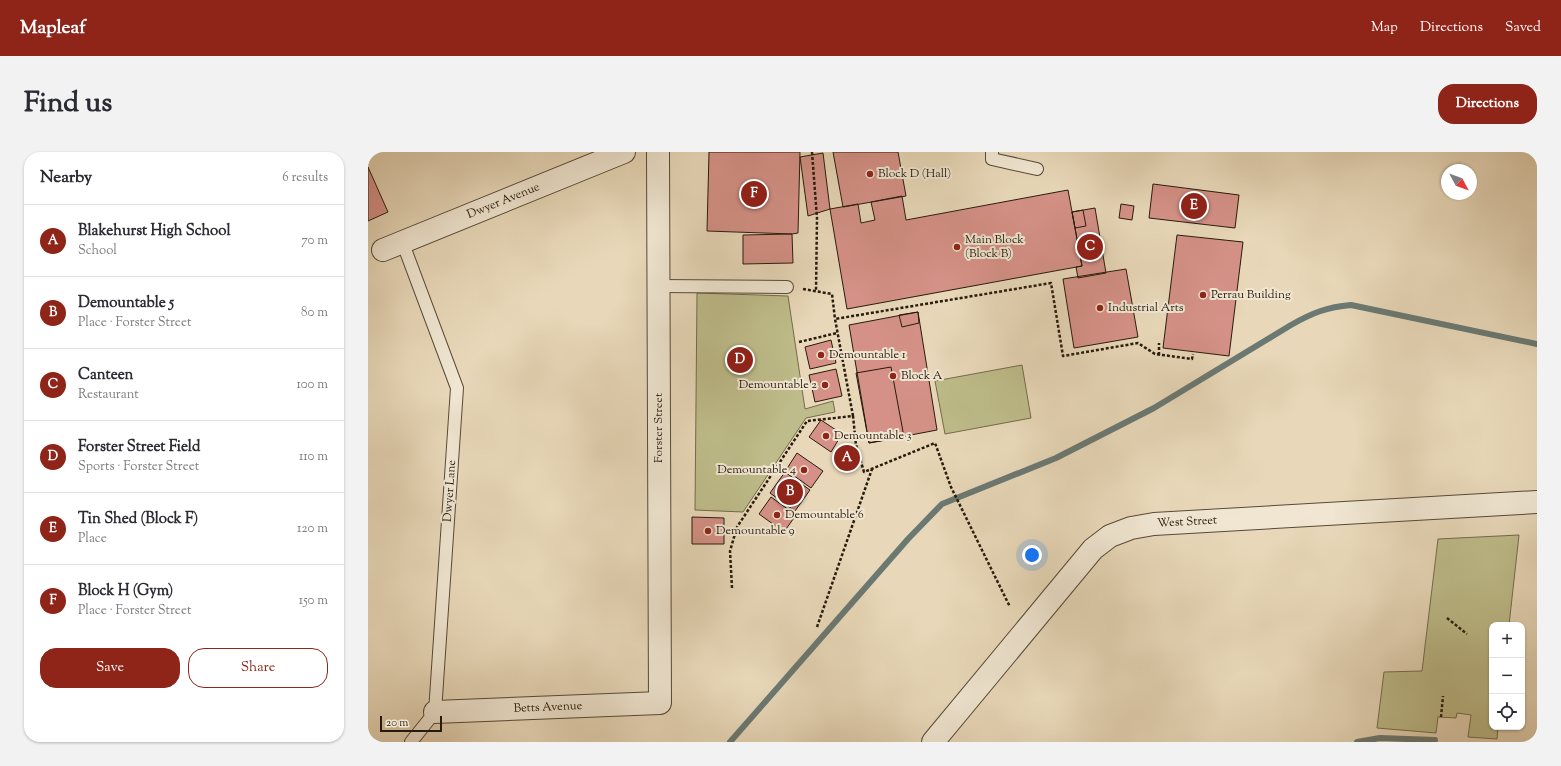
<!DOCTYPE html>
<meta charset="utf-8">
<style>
:root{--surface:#fff;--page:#f2f2f3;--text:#2b2b33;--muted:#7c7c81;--line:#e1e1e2;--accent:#8f2418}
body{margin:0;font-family:"Sorts Mill Goudy",serif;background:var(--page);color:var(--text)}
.controls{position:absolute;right:12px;bottom:12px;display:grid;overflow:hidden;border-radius:8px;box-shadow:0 1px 3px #0004}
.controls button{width:36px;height:36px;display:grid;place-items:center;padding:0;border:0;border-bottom:1px solid var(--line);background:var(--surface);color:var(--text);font:20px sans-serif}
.compass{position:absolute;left:1073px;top:12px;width:36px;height:36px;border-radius:50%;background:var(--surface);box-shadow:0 1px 3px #0004;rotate:131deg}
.scale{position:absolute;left:12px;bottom:10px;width:62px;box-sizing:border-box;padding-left:4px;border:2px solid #271b0d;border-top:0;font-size:11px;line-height:14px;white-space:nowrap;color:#271b0d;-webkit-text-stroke:3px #f0e6d2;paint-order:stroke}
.you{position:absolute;left:664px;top:403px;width:14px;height:14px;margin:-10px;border:3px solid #fff;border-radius:50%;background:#1a73e8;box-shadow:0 0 0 6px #1a73e833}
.badge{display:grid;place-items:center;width:26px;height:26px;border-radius:50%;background:var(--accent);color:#fff;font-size:13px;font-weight:700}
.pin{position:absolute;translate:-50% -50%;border:2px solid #fff;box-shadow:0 1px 4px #0006}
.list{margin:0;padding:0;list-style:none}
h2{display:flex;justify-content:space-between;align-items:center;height:52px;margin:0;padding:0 16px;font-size:17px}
h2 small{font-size:13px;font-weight:400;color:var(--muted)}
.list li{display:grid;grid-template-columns:26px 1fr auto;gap:12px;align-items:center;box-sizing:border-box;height:72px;padding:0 16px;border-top:1px solid var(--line)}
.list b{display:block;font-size:15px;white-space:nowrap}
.list p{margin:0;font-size:13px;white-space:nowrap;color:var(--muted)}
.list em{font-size:13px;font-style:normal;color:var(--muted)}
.actions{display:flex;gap:8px;padding:12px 16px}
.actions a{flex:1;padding:9px 0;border:1px solid var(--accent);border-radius:16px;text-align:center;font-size:14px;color:var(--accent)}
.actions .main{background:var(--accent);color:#fff}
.icon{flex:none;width:22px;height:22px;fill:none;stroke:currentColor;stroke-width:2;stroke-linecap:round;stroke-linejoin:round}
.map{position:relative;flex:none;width:1169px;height:590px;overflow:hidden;border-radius:16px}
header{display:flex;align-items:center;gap:24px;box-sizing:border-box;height:56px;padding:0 20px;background:var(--accent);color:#fff}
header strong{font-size:19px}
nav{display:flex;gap:22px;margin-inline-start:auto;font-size:14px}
.intro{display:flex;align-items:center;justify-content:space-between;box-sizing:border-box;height:96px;padding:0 24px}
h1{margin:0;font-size:28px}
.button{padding:10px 18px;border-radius:16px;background:var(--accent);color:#fff;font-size:14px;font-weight:700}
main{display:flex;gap:24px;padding:0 24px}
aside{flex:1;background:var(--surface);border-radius:16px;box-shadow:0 1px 3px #0004}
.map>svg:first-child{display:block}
.green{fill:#bebc8a;stroke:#726c4c}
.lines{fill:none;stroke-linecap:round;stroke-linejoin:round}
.stream{stroke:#6b7973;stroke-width:6}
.building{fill:#d59187;stroke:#271b0d}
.lane-casing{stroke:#574a38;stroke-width:14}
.street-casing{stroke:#574a38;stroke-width:24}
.path{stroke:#271b0d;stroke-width:2.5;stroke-dasharray:3 2;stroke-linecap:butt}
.lane{stroke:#f0e6d2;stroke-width:12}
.street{stroke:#f0e6d2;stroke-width:22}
.poi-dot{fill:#8f2418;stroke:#f0e6d2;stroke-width:1.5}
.labels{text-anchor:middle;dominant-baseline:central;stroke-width:4;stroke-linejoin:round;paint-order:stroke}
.poi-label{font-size:12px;fill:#271b0d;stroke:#f0e6d2;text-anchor:start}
.street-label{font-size:12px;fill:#271b0d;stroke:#f0e6d2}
</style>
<header>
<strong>Mapleaf</strong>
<nav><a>Map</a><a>Directions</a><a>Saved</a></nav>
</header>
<div class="intro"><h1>Find us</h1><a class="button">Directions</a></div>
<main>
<aside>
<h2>Nearby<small>6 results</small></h2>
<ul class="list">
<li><span class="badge">A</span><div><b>Blakehurst High School</b><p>School</p></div><em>70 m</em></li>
<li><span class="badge">B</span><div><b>Demountable 5</b><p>Place · Forster Street</p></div><em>80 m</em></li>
<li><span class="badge">C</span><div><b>Canteen</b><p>Restaurant</p></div><em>100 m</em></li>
<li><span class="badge">D</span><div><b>Forster Street Field</b><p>Sports · Forster Street</p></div><em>110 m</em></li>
<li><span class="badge">E</span><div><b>Tin Shed (Block F)</b><p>Place</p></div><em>120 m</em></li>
<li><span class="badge">F</span><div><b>Block H (Gym)</b><p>Place · Forster Street</p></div><em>150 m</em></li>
</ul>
<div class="actions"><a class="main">Save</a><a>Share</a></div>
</aside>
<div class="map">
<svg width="1169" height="590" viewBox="0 0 1169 590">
<rect width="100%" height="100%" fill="#e8d8b9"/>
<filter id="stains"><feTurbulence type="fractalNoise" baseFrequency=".005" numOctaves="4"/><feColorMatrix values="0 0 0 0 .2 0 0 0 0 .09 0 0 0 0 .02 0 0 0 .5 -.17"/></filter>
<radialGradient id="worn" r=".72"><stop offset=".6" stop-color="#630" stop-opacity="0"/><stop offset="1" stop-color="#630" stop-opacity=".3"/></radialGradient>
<path class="green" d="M 329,141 L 420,144 L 437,257 L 465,249 L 467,260 L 438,266 L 375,360 L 327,358 Z
M 654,213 L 663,266 L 577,282 L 567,229 Z
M 1151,383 L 1141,473 L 1124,473 L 1124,575 L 1130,575 L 1129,587 L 1100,585 L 1103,563 L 1089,561 L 1088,566 L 1070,565 L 1068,581 L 1009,576 L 1016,520 L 1054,519 L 1070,387 Z"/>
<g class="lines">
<path class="stream" d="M 362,590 L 540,387 L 574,352 L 688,306 L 786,256 L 923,173 C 944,161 959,155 983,153 L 1169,192
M 989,590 L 1012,586 L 1067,588"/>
</g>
<path class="building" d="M 341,0 L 432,0 L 430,81 L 424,82 L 339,79 Z
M 465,0 L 530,0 L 538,44 L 475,55 Z
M 455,1 L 462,57 L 440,64 L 432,5 Z
M 0,15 L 20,60 L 0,69 Z
M 785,32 L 871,43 L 867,76 L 781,66 Z
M 700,38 L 714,114 L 479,157 L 462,57 L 490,52 L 493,71 L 507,68 L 503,50 L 534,44 L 538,68 Z
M 753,52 L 766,54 L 764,68 L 751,66 Z
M 727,56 L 738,121 L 710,126 L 708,115 L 714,114 L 704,60 Z
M 715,58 L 718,74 L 707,76 L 704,60 Z
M 424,82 L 425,111 L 375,112 L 375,83 Z
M 809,83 L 875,90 L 861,204 L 795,196 Z
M 758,117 L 770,185 L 706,196 L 695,127 Z
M 550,160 L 569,278 L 501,291 L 481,173 Z
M 550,160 L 551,171 L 534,175 L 531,163 Z
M 463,188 L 468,211 L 442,217 L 437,195 Z
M 523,215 L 536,285 L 501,291 L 488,221 Z
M 468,217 L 474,244 L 447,250 L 441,223 Z
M 453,268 L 474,282 L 463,300 L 441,285 Z
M 429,301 L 455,319 L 443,336 L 418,318 Z
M 417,320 L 442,338 L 427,359 L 402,341 Z
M 403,345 L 428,363 L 416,380 L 391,362 Z
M 324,365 L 356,366 L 356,392 L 324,392 Z"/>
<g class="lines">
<g class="lane-casing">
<path id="lane" d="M 624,0 L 624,7 L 669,17
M 34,89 L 89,236 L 67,560 L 43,590
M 290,134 L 419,135"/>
</g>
<g class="street-casing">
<g id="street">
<path id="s1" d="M 15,98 L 256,0"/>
<path id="s2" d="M 67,560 L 292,551 L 290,0"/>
<path id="s3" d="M 565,590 L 725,397 L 742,384 L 763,376 L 786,372 L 1169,350"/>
</g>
</g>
<path class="path" d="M 444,0 L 449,66 L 448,139
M 435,137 L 464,142 L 467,167
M 431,190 L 469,181
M 791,203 L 791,191
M 485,264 L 467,167 L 683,131 L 695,204 L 770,191 L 787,202 L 824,207 L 825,202
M 364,436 L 362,399 L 369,375 L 439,269 L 485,264 L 488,293 L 496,320 L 567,291 L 583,335 L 642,455
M 1079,466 L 1099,482
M 449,475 L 504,317
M 1073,565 L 1075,544"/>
<use href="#lane" class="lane"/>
<use href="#street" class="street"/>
</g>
<g class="poi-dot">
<circle cx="502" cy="22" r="4"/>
<circle cx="589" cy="95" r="4"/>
<circle cx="835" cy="143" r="4"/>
<circle cx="732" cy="156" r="4"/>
<circle cx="453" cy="203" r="4"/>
<circle cx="525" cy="224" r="4"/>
<circle cx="457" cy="233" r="4"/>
<circle cx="458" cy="284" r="4"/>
<circle cx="436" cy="318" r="4"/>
<circle cx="409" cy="363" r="4"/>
<circle cx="340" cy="379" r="4"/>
</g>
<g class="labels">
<g class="poi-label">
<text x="510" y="22">Block D (Hall)</text>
<text x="597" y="88">Main Block<tspan x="597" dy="14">(Block B)</tspan></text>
<text x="843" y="143">Perrau Building</text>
<text x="740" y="156">Industrial Arts</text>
<text x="461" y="203">Demountable 1</text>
<text x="533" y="224">Block A</text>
<text x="449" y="233" text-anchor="end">Demountable 2</text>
<text x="466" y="284">Demountable 3</text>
<text x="428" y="318" text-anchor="end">Demountable 4</text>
<text x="417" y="363">Demountable 6</text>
<text x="348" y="379">Demountable 9</text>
</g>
<g class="street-label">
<text stroke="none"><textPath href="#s1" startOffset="130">Dwyer Avenue</textPath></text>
<text transform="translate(291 276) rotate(-90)">Forster Street</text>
<text transform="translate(82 339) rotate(-86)">Dwyer Lane</text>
<text stroke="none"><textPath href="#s3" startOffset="351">West Street</textPath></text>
<text stroke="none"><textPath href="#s2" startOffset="113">Betts Avenue</textPath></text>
</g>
</g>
<rect width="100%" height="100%" filter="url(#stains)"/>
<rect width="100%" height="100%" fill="url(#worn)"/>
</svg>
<div class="controls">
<button>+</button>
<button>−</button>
<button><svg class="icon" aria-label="locate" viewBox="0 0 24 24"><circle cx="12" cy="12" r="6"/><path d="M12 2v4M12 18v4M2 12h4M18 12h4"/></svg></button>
</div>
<svg class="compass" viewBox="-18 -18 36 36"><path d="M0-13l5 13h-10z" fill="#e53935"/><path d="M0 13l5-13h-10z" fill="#7c7c81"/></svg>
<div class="scale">20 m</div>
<div class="you"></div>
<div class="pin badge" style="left:479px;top:306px">A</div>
<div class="pin badge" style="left:422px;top:340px">B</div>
<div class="pin badge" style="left:722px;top:95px">C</div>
<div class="pin badge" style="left:372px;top:208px">D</div>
<div class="pin badge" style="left:826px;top:54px">E</div>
<div class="pin badge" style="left:386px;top:42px">F</div>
</div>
</main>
